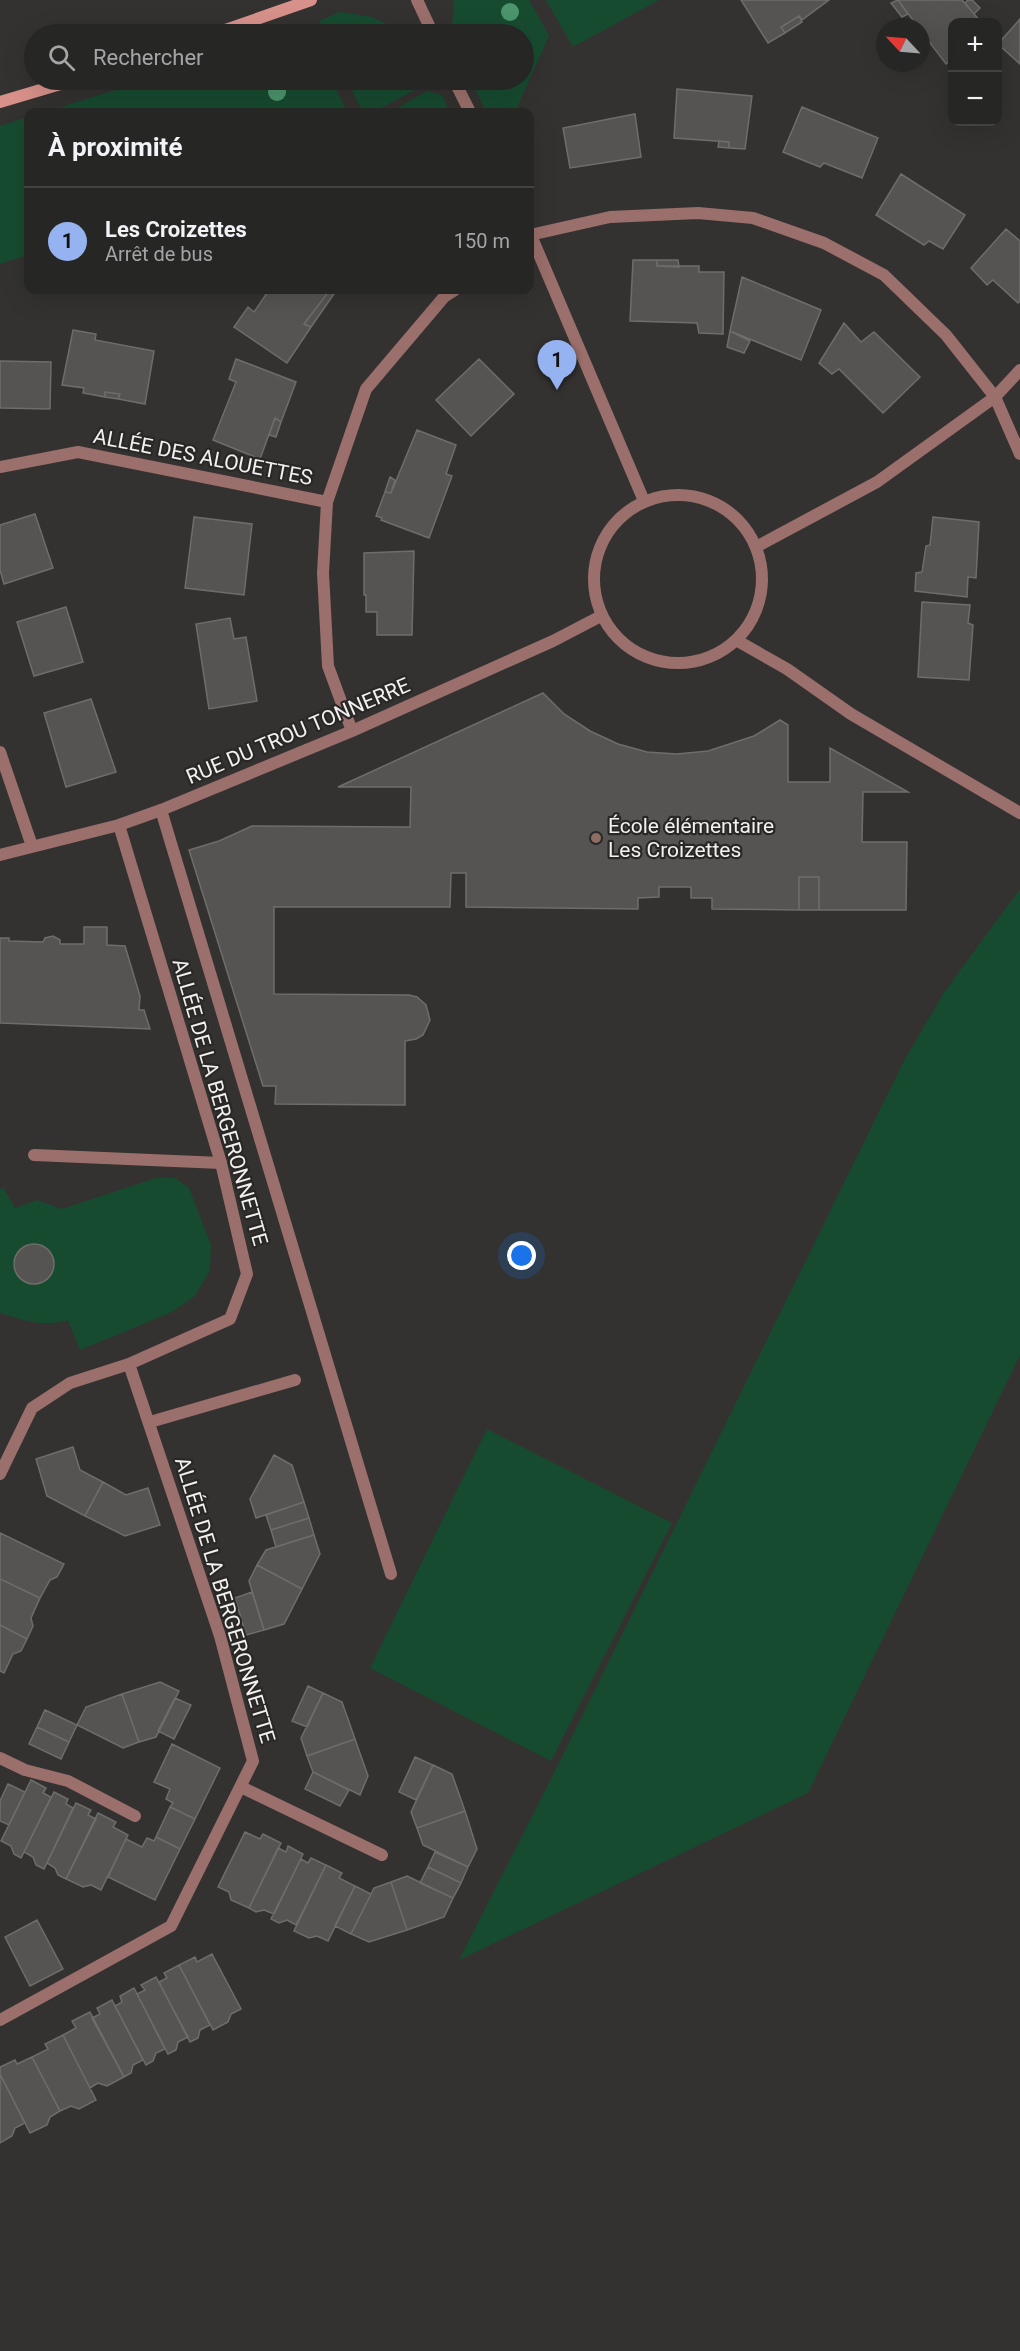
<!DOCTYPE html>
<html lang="fr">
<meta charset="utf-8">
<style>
:root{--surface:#262624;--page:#2e2e2c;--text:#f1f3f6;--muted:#a4a5a6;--line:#424341;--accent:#95b2f1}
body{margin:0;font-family:Roboto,sans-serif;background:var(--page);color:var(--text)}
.controls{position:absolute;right:18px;top:18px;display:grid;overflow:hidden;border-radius:12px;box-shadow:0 6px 24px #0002}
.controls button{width:54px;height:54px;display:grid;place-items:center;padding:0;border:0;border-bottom:2px solid var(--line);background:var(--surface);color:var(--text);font:30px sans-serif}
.compass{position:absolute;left:876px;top:18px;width:54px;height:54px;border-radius:50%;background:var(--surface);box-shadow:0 6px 24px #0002;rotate:296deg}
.you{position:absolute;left:522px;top:1256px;width:21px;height:21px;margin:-15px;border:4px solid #fff;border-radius:50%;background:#1a73e8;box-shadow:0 0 0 9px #1a73e833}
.badge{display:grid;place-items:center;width:39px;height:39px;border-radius:50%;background:var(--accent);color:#111;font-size:20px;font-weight:700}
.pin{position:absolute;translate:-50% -50px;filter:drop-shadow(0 2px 3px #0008)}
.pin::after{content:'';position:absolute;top:32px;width:21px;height:18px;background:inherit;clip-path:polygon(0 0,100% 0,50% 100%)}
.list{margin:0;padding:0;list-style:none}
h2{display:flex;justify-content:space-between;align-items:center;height:78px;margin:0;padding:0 24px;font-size:26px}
h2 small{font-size:20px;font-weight:400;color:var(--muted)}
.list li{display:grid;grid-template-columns:39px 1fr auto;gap:18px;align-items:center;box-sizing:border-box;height:108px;padding:0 24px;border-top:2px solid var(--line)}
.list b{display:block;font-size:22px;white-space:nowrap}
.list p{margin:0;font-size:20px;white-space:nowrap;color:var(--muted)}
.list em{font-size:20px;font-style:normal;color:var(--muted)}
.icon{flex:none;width:33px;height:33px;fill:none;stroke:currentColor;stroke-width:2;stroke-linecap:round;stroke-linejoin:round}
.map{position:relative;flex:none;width:1020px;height:2351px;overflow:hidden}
.search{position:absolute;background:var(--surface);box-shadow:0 6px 24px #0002;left:24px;top:24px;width:510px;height:66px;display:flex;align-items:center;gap:15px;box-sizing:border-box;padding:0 21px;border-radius:33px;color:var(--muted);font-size:22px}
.panel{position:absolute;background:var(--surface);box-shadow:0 6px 24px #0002;left:24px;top:108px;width:510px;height:186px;border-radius:12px}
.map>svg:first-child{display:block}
.green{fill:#174b30}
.building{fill:#565452;stroke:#6f6d6a;stroke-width:1.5}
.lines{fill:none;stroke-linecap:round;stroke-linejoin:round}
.lane{stroke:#9b6f6b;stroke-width:12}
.street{stroke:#9b6f6b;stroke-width:12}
.secondary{stroke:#d7918a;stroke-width:12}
.tree{fill:#4b946c}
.education-dot{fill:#8d6e63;stroke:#292826;stroke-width:2}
.labels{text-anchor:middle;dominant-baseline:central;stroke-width:4.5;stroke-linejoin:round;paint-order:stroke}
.street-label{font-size:21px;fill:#f2f1f0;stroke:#292826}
.poi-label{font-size:21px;fill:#f2f1f0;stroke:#292826;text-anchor:start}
</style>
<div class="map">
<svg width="1020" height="2351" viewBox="0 0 1020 2351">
<rect width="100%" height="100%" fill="#333230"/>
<path class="green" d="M 454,0 L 529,0 L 549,36 L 515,112 L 486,112 L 471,80 L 524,80 L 524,34 L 454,34 L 452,27 Z
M 546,0 L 659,0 L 573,47 Z
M 340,12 L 372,17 L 400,30 L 397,34 L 325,34 L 319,21 Z
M 308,25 L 312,34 L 280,34 Z
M 148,80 L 332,80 L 347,112 L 45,112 Z
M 347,80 L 417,80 L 420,87 L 377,110 L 376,112 L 363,112 Z
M 427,91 L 442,95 L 450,112 L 390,112 Z
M 28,117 L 28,255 L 0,264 L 0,126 Z
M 1020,889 L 1020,1355 L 808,1793 L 459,1960 L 553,1775 L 904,1061 L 945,991 Z
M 156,1178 L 175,1178 L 189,1188 L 211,1245 L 210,1270 L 195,1296 L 172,1312 L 80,1350 L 68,1320 C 43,1328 24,1320 0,1313 L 0,1189 L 3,1187 L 15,1208 L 37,1200 L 62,1209 Z
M 487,1429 L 672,1523 L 551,1761 L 370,1668 Z"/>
<path class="building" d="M 741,0 L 829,0 L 802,20 L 799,16 L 781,27 L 785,33 L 768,43 Z
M 898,0 L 908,14 L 902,17 L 891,3 Z
M 898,0 L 962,0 L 981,22 L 952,22 L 952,59 L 946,64 L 921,31 L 921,27 L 918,27 Z
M 968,0 L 972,0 L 980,8 L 974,14 L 965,3 Z
M 799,16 L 802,22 L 785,33 L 781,27 Z
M 1020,19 L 1020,64 L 998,44 Z
M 677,89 L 752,96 L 745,149 L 729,148 L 729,142 L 674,138 Z
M 802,107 L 878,138 L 862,178 L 824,163 L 820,167 L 783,152 Z
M 635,114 L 641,157 L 570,168 L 563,128 Z
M 719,141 L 729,142 L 729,148 L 718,147 Z
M 901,174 L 965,215 L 943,249 L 929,241 L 924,245 L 876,215 Z
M 1006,229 L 1020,241 L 1020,301 L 1018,303 L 993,280 L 987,285 L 971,268 Z
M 633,260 L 657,260 L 657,266 L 699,266 L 699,272 L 724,272 L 723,334 L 699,333 L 697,323 L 630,321 Z
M 657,260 L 678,260 L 679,267 L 657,266 Z
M 742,277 L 821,310 L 801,360 L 730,331 Z
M 269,290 L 330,290 L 304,324 L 311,327 L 287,363 L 234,327 L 248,307 L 254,312 Z
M 330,290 L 336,291 L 311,327 L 304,324 Z
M 844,323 L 861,342 L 874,332 L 920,377 L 883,413 L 839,369 L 832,374 L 819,363 Z
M 73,330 L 96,334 L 95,340 L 154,351 L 145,404 L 118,399 L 120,394 L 105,392 L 105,397 L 83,393 L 84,388 L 62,385 Z
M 730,331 L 750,341 L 744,353 L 727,347 Z
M 236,359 L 296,382 L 281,422 L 275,418 L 260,459 L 213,440 L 236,382 L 229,379 Z
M 479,359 L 514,394 L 471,436 L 436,400 Z
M 0,361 L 51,362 L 50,409 L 0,408 Z
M 105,392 L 120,394 L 118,399 L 105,397 Z
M 275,418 L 281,422 L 276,437 L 269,435 Z
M 417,430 L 456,445 L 446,474 L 452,476 L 429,538 L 381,520 L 382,518 L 376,516 L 385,492 L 391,493 Z
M 390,477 L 395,480 L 391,493 L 385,492 Z
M 35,514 L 53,568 L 4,584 L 0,570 L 0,525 Z
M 194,517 L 252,524 L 244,595 L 185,588 Z
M 933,517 L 979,522 L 976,578 L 968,577 L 967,597 L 915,591 L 916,573 L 922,572 L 926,546 L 930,545 Z
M 414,551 L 412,635 L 377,635 L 377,612 L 366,612 L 366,595 L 364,595 L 364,553 Z
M 922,602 L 970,605 L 968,623 L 973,625 L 969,680 L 918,677 Z
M 66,607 L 83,662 L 34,676 L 17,622 Z
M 230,618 L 234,639 L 246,637 L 257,701 L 209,709 L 196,624 Z
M 543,693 L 564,714 L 590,731 L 618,744 L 647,752 L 677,754 L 708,751 L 754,736 L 780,720 L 788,725 L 788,782 L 830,782 L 830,748 L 908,792 L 863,792 L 862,842 L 907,842 L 906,910 L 819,910 L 819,877 L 799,877 L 799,910 L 712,909 L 712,898 L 691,898 L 691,887 L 659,887 L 659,897 L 638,898 L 638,909 L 466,907 L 466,873 L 451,873 L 450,907 L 274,907 L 274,994 L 409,995 L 417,997 L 426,1005 L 430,1020 L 423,1035 L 416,1039 L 405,1041 L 405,1105 L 275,1104 L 276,1086 L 263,1086 L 189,850 L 219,841 L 252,826 L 410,827 L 411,787 L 338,787 Z
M 91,699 L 116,772 L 66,787 L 44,713 Z
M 799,877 L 819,877 L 819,910 L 799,910 Z
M 84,927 L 107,927 L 107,945 L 125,946 L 140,996 L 139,1010 L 144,1010 L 150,1029 L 0,1023 L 0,938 L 9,938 L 9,941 L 43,942 L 45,938 L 53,936 L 60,940 L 60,944 L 84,944 Z
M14 1264a20 20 0 1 1 40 0a20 20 0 1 1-40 0Z
M 73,1447 L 80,1470 L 103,1482 L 85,1516 L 47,1496 L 36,1459 Z
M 274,1455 L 292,1465 L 304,1502 L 256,1518 L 250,1499 Z
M 103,1482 L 126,1495 L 148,1488 L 160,1525 L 125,1536 L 85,1516 Z
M 304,1502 L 309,1518 L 271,1530 L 266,1515 Z
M 309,1518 L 314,1535 L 276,1547 L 271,1530 Z
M 0,1533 L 64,1564 L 57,1577 L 50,1580 L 40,1598 L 0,1579 Z
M 314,1535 L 320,1554 L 302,1589 L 257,1565 L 266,1550 Z
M 257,1565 L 302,1589 L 284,1624 L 264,1630 L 249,1581 Z
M 0,1579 L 40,1598 L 31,1618 L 33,1626 L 27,1639 L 0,1625 Z
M 252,1592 L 264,1630 L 246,1635 L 235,1598 Z
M 0,1625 L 27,1639 L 21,1651 L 13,1654 L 4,1673 L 0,1671 Z
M 160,1682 L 179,1691 L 156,1737 L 139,1742 L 122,1694 Z
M 308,1686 L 323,1693 L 307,1727 L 292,1721 Z
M 323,1693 L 342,1702 L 355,1739 L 307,1756 L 301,1738 Z
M 122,1694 L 139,1742 L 123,1748 L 77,1725 L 86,1707 Z
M 175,1698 L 191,1705 L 174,1739 L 158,1731 Z
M 45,1710 L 77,1725 L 69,1742 L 37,1727 Z
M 37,1727 L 69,1742 L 61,1759 L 29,1744 Z
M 355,1739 L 368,1776 L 360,1795 L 313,1772 L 307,1756 Z
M 172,1744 L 220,1768 L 195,1819 L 170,1807 L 173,1803 L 166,1799 L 170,1789 L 154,1782 Z
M 415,1757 L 433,1765 L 416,1800 L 399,1792 Z
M 433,1765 L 452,1774 L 465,1811 L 417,1828 L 411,1812 Z
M 313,1772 L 349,1790 L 340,1806 L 305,1789 Z
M 31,1780 L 46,1788 L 43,1793 L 51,1797 L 21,1858 L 14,1854 L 11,1846 L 1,1841 Z
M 8,1784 L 25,1792 L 9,1825 L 0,1821 L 0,1801 Z
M 54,1792 L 68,1799 L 66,1804 L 73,1808 L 44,1869 L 36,1865 L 33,1857 L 24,1852 Z
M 76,1803 L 91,1810 L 88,1815 L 96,1819 L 66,1879 L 58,1875 L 55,1868 L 47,1863 Z
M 170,1807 L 195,1819 L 180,1849 L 156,1837 Z
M 465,1811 L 477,1849 L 468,1867 L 423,1845 L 417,1828 Z
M 98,1813 L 116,1822 L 113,1827 L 128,1835 L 101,1890 L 91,1885 L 83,1887 L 66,1879 Z
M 245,1832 L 260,1839 L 263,1834 L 281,1843 L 249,1908 L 231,1900 L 229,1892 L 218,1887 Z
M 156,1837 L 180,1849 L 155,1900 L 108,1877 L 126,1839 L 142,1847 L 147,1838 L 154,1841 Z
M 288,1846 L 303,1854 L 274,1914 L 264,1910 L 256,1912 L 249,1908 L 278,1848 L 286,1852 Z
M 435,1852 L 468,1867 L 461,1883 L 428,1867 Z
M 311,1858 L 326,1865 L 296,1925 L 287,1920 L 279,1923 L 271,1919 L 301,1859 L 308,1863 Z
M 326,1865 L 342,1873 L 339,1878 L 355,1886 L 328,1941 L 317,1936 L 309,1938 L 294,1931 Z
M 428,1867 L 461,1883 L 453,1898 L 420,1883 Z
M 407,1876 L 453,1898 L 444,1917 L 407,1930 L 391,1882 Z
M 391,1882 L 407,1930 L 369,1942 L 351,1934 L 374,1888 Z
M 355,1886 L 371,1894 L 351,1934 L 335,1926 Z
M 37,1920 L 63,1969 L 30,1986 L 5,1937 Z
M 212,1954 L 241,2009 L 231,2014 L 228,2022 L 213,2030 L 179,1965 L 195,1957 L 197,1962 Z
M 179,1965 L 210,2025 L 200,2030 L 198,2038 L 190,2042 L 159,1982 L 167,1978 L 164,1973 Z
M 156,1977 L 188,2037 L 178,2042 L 176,2050 L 168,2054 L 137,1994 L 145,1990 L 141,1985 Z
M 134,1988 L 165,2049 L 156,2053 L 153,2061 L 146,2065 L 115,2006 L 122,2002 L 120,1996 Z
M 112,2000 L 143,2060 L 133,2065 L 131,2073 L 124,2077 L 92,2018 L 100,2014 L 97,2008 Z
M 90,2012 L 124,2077 L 107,2086 L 98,2083 L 90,2088 L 63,2035 L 76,2028 L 72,2021 Z
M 63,2035 L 96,2100 L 79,2109 L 71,2106 L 60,2111 L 32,2057 L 48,2049 L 45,2044 Z
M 32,2057 L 60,2111 L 50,2117 L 47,2125 L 30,2133 L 0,2074 L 0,2067 L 15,2060 L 17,2064 Z
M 0,2074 L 25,2123 L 15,2128 L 12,2136 L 0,2143 Z"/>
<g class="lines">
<path class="lane" d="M 161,810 L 391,1574
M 34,1155 L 221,1163
M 150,1422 L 295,1380
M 0,1758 L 25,1770 L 68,1781 L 135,1816
M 241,1787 L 382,1855"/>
<path class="street" d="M 417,0 L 433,34
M 454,80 L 470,112
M 530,233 L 644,501
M 530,235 L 610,217 L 698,213 L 753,218 L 824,243 L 884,275 L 946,335 L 995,397 L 1020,454
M 0,467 L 78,452 L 327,502
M594 579a84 84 0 1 1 168 0a84 84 0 1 1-168 0Z
M 756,547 L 877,482 L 995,397 L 1020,370
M 736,640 L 787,669 L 851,714 L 1020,813
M 352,731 L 328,666 L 323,573 L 327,502 L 366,389 L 444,297 L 455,290
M 0,752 L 32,846
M 0,855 L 119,825 L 161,810 L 352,731 L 553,641 L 601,616
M 0,1474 L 32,1408 L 70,1383 L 129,1364 L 230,1319 L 247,1274 L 221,1163 L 119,825
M 0,2020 L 171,1926 L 253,1761 L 220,1636 L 129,1364"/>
<path class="secondary" d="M 214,34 L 311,0
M 0,102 L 74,80"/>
</g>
<g class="tree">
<circle cx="510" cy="12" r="9"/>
<circle cx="277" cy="92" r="9"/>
</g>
<circle class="education-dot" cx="596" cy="838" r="6"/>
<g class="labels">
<g class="street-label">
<text transform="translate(203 457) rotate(11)">ALLÉE DES ALOUETTES</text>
<text transform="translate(298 731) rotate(-23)">RUE DU TROU TONNERRE</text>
<text transform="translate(220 1102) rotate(74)">ALLÉE DE LA BERGERONNETTE</text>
<text transform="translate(225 1600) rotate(73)">ALLÉE DE LA BERGERONNETTE</text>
</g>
<g class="poi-label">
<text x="608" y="826">École élémentaire<tspan x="608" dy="24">Les Croizettes</tspan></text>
</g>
</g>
</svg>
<div class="controls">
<button>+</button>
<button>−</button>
</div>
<svg class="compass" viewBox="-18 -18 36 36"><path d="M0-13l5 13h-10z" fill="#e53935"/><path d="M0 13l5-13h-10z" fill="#a4a5a6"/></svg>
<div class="you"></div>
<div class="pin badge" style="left:557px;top:390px">1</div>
<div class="search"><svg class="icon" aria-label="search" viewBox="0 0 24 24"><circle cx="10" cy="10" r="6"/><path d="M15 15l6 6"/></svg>Rechercher</div>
<section class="panel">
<h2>À proximité<small></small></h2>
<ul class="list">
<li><span class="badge">1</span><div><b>Les Croizettes</b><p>Arrêt de bus</p></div><em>150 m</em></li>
</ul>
</section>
</div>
